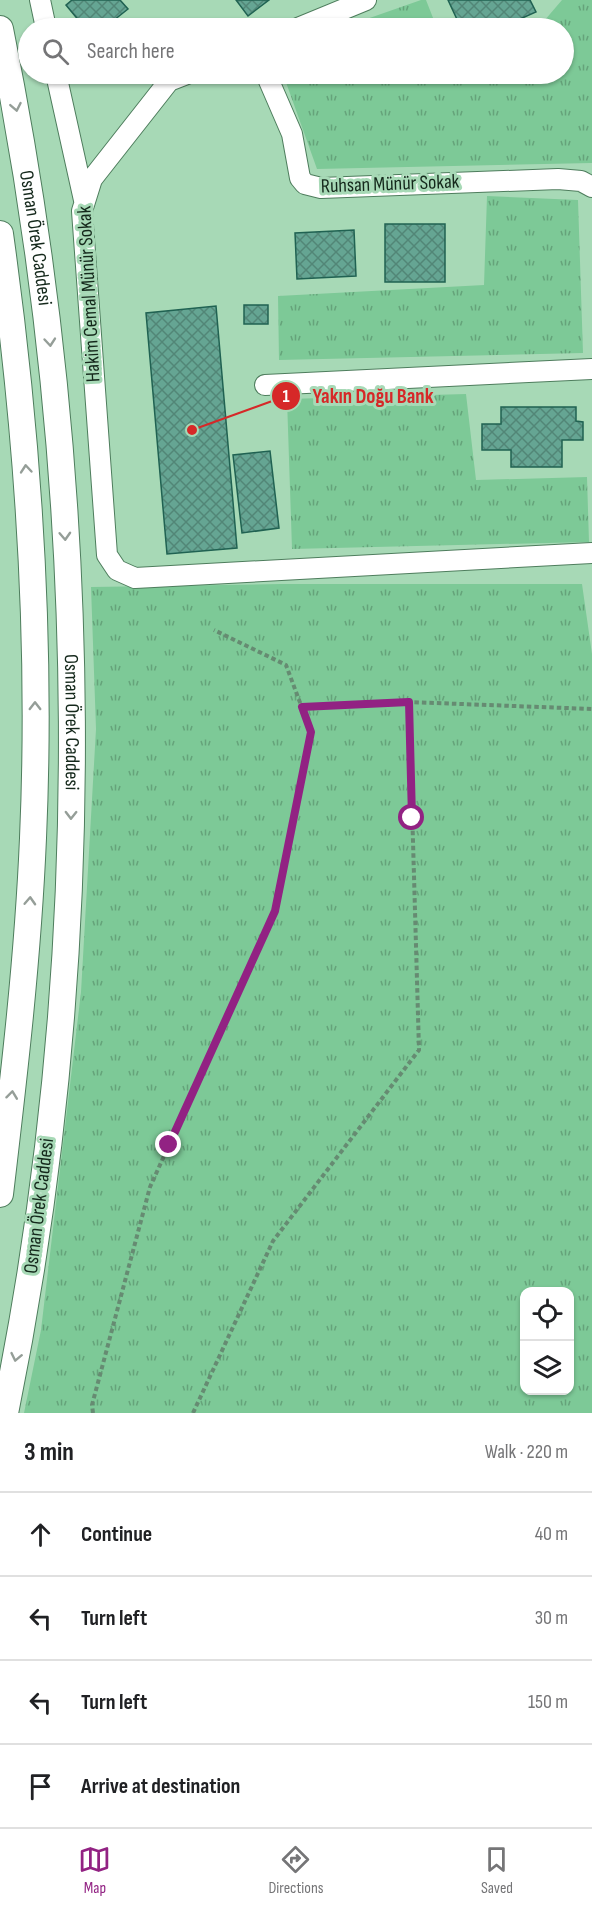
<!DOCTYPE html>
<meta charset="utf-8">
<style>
:root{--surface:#fff;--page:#f2f2f2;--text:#202124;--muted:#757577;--line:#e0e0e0;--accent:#922283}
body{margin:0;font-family:"Sofia Sans Condensed",sans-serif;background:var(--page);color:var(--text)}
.controls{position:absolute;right:18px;bottom:18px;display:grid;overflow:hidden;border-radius:12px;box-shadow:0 2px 4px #0004}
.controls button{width:54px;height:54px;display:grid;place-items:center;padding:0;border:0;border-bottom:2px solid var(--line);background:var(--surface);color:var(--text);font:30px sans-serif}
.stop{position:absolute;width:18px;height:18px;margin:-14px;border:4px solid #922283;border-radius:50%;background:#fff}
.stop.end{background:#922283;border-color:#fff;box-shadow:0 2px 6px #0008}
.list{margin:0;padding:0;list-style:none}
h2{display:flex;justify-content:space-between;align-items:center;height:78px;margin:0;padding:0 24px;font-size:26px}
h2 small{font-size:20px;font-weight:400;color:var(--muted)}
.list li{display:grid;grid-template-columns:39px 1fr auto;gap:18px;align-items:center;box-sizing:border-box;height:84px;padding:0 24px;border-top:2px solid var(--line)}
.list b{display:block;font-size:22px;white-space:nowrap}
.list em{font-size:20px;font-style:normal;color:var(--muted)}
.icon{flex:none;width:33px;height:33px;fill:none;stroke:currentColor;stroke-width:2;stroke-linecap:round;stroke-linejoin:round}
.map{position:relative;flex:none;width:592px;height:1413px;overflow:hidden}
.search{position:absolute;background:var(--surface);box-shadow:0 2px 4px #0004;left:18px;right:18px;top:18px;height:66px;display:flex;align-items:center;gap:15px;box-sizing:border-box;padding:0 21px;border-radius:33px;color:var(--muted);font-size:22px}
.sheet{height:414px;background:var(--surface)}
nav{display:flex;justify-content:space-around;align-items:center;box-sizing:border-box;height:84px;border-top:2px solid var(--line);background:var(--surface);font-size:16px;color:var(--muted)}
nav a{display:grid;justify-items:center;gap:3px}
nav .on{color:var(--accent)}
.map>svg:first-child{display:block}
.grass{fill:url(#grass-tufts);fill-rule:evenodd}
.building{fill:url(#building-cross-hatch);stroke:#206252;stroke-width:1.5}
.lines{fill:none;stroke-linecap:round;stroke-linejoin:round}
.minor-casing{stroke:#4e7d5d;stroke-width:22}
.major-casing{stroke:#4e7d5d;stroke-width:28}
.path{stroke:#668b72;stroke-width:4;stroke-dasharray:4.5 3;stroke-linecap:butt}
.minor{stroke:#fff;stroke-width:20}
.major{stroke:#fff;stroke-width:26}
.oneway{stroke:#959e98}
.route{stroke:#922283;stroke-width:8}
.labels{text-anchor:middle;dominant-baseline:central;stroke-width:6;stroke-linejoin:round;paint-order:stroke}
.street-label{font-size:20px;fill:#14281b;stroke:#a7d9b6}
.leader{fill:none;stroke:#d62828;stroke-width:2}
.callout-dot{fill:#d62828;stroke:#a7d9b6;stroke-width:2}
.mark-label{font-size:18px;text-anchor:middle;font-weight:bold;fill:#fff}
.callout-label{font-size:21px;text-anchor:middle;font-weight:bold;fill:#d62828;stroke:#a7d9b6;stroke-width:6;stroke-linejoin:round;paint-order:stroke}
</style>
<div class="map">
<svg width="592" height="1413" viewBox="0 0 592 1413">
<defs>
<pattern id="grass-tufts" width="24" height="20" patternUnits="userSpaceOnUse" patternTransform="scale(1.5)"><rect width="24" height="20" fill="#7dc997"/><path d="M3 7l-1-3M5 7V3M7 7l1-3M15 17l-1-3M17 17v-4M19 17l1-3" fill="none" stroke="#65a37a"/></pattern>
<pattern id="building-cross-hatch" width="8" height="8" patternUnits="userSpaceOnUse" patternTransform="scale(1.5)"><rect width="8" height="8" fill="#65a593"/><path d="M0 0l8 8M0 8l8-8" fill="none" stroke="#528677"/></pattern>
</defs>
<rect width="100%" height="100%" fill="#a7d9b6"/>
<path class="grass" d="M 421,0 L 426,0 L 437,28 L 341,28 Z
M 562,0 L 592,0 L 592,163 L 317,169 L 283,74 L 564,74 L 564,28 L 528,28 L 544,21 Z
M 487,196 L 578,200 L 583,353 L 279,360 L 278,296 L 484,285 Z
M 466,394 L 476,480 L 587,477 L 589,542 L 292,549 L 287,399 Z
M 281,584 L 582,584 L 592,654 L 592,1413 L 24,1413 L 41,1330 L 81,992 L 96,729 L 91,587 ZM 524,1292 L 570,1292 L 570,1390 L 524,1390 Z"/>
<path class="building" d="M 72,0 L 120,0 L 128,9 L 104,28 L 85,28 L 66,5 Z
M 236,0 L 269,0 L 248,16 Z
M 448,0 L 530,0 L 536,12 L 500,28 L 461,28 Z
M 385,224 L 445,224 L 445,282 L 385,282 Z
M 354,230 L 356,276 L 297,279 L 295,233 Z
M 244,305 L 268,305 L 268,324 L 244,324 Z
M 216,306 L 237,548 L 167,554 L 146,313 Z
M 501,407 L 576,407 L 576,421 L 583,422 L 583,440 L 562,440 L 562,467 L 511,467 L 511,450 L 482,450 L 482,424 L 501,424 Z
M 270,451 L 279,528 L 242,533 L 233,455 Z"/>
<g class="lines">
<g class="minor-casing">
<path id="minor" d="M 40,0 L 46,28
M 298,28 L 366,0
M 56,74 L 84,200
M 187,74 L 169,81 L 92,179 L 82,211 L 107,555 L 117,570 L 135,578 L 592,553
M 266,74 L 292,134 L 300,178 L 305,184 L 321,188 L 558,179 L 581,181 L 592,187
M 265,385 L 592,369"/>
</g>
<g class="major-casing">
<g id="major">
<path id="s1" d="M 0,29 C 92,483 98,959 5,1413"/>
<path d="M 0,234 C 28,434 42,636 33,838 C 28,957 14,1076 0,1194"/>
</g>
</g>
<path class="path" d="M 302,707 L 409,702 L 592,709
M 93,1413 L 92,1405 L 150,1187 L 275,911 L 311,732 L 286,665 L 214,630
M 193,1413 L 273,1241 L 419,1050 L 409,702"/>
<use href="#minor" class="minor"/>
<use href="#major" class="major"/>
</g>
<defs><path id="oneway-chevron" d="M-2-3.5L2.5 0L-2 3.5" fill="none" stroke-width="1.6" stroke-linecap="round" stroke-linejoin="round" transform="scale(1.5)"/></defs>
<g class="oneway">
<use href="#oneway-chevron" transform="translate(16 107) rotate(79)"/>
<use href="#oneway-chevron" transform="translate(50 342) rotate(85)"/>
<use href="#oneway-chevron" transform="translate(26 469) rotate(-95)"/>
<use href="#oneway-chevron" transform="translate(65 536) rotate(87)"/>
<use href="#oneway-chevron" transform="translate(35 706) rotate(-90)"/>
<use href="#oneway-chevron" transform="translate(71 815) rotate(91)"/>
<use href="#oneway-chevron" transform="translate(30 901) rotate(-87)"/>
<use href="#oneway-chevron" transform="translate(12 1095) rotate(-83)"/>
<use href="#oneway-chevron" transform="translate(16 1357) rotate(102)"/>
</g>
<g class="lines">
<path class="route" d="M 169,1145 L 275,911 L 311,732 L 302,707 L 409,702 L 412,818"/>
</g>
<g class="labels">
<g class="street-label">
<text transform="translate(390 184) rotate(-2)">Ruhsan Münür Sokak</text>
<text stroke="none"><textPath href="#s1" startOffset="212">Osman Örek Caddesi</textPath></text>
<text transform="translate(89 294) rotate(-93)">Hakim Cemal Münür Sokak</text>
<text stroke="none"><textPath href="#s1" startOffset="698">Osman Örek Caddesi</textPath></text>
<text transform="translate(39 1206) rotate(-83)">Osman Örek Caddesi</text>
</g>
</g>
<path class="leader" d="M192 430L286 396"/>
<g class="callout-dot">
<circle cx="192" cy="430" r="6"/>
<circle cx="286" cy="396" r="15"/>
</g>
<g class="mark-label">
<text x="286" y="402">1</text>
</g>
<g class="callout-label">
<text x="373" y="403">Yakın Doğu Bank</text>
</g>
</svg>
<div class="controls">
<button><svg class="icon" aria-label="locate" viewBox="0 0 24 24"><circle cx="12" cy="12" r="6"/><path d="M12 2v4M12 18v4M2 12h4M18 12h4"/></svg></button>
<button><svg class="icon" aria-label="layers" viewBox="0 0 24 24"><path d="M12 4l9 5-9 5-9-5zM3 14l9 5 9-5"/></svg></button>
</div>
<div class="stop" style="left:412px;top:818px"></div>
<div class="stop end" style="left:169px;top:1145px"></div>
<div class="search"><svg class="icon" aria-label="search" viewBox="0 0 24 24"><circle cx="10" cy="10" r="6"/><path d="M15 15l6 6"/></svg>Search here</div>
</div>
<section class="sheet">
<h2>3 min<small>Walk · 220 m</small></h2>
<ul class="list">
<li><svg class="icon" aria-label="ahead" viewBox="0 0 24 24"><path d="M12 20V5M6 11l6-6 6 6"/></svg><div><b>Continue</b></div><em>40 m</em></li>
<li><svg class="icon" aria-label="left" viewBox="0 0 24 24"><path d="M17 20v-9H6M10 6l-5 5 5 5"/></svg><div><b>Turn left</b></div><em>30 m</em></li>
<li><svg class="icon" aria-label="left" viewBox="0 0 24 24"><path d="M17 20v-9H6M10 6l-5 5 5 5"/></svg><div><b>Turn left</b></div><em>150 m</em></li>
<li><svg class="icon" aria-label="arrive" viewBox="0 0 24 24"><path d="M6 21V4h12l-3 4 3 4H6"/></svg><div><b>Arrive at destination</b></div></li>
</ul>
</section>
<nav>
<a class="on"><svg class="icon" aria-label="map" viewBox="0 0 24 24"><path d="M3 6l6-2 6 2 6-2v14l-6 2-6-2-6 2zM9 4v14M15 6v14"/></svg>Map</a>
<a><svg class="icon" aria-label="directions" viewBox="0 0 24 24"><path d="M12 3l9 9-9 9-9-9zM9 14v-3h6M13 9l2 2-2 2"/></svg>Directions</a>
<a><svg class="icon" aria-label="saved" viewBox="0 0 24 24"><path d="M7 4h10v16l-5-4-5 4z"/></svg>Saved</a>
</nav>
